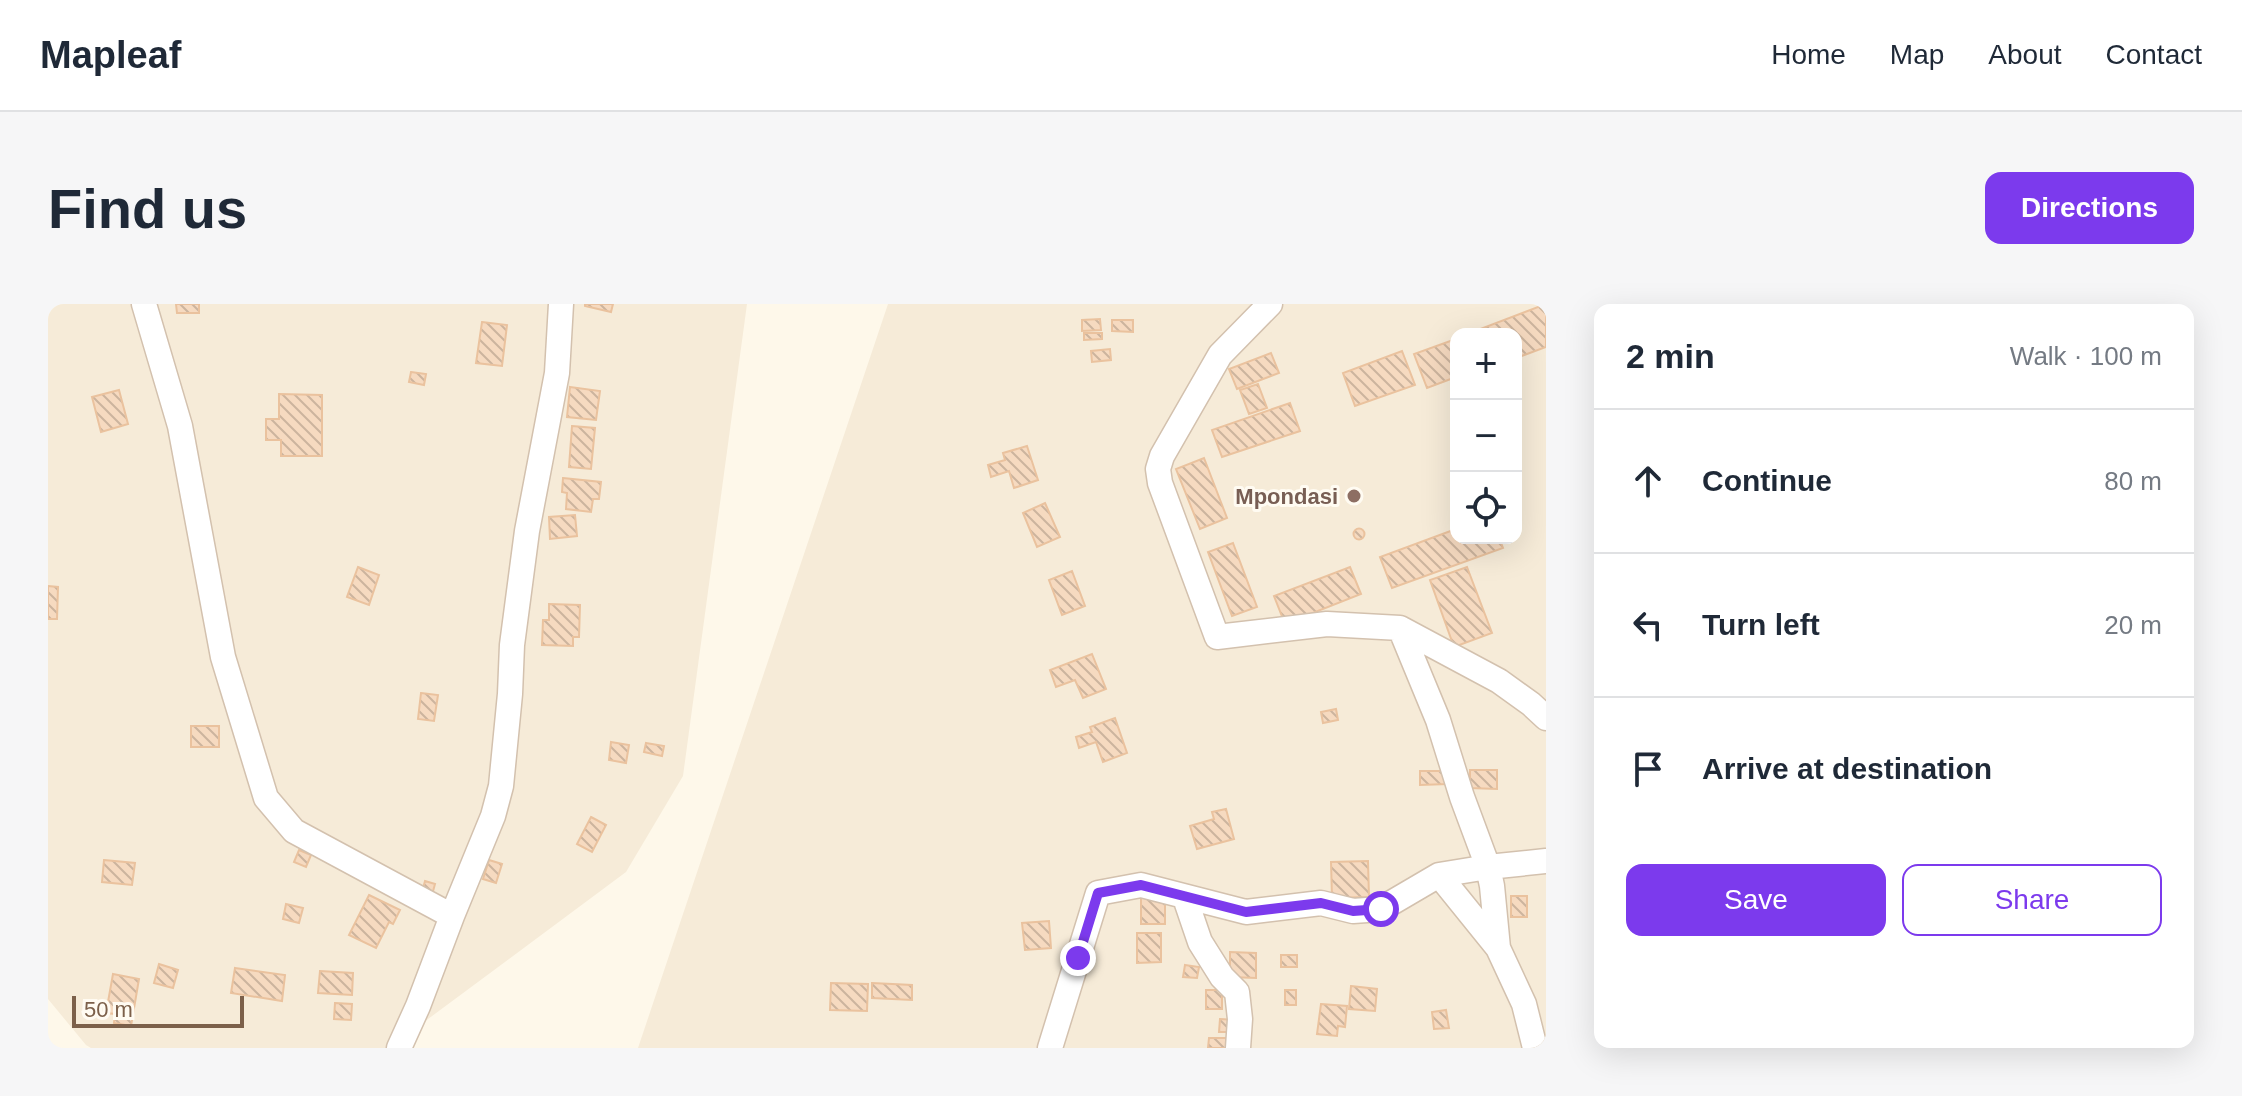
<!DOCTYPE html>
<meta charset="utf-8">
<style>
:root{--surface:#fff;--page:#f6f6f7;--text:#1f2937;--muted:#747a83;--line:#e0e1e3;--accent:#7c3aed}
body{margin:0;font-family:Arial,sans-serif;background:var(--page);color:var(--text)}
.controls{position:absolute;right:24px;top:24px;display:grid;overflow:hidden;border-radius:16px;box-shadow:0 8px 32px #0002}
.controls button{width:72px;height:72px;display:grid;place-items:center;padding:0;border:0;border-bottom:2px solid var(--line);background:var(--surface);color:var(--text);font:40px sans-serif}
.scale{position:absolute;left:24px;bottom:20px;width:172px;box-sizing:border-box;padding-left:8px;border:4px solid #7c604a;border-top:0;font-size:22px;line-height:28px;white-space:nowrap;color:#7c604a;-webkit-text-stroke:6px #fffbf2;paint-order:stroke}
.stop{position:absolute;width:24px;height:24px;margin:-18px;border:6px solid #7c3aed;border-radius:50%;background:#fff}
.stop.end{background:#7c3aed;border-color:#fff;box-shadow:0 2px 8px #0008}
.list{margin:0;padding:0;list-style:none}
h2{display:flex;justify-content:space-between;align-items:center;height:104px;margin:0;padding:0 32px;font-size:34px}
h2 small{font-size:26px;font-weight:400;color:var(--muted)}
.list li{display:grid;grid-template-columns:52px 1fr auto;gap:24px;align-items:center;box-sizing:border-box;height:144px;padding:0 32px;border-top:2px solid var(--line)}
.list b{display:block;font-size:30px;white-space:nowrap}
.list em{font-size:26px;font-style:normal;color:var(--muted)}
.actions{display:flex;gap:16px;padding:24px 32px}
.actions a{flex:1;padding:18px 0;border:2px solid var(--accent);border-radius:16px;text-align:center;font-size:28px;color:var(--accent)}
.actions .main{background:var(--accent);color:#fff}
.icon{flex:none;width:44px;height:44px;fill:none;stroke:currentColor;stroke-width:2;stroke-linecap:round;stroke-linejoin:round}
.map{position:relative;flex:none;width:1498px;height:744px;overflow:hidden;border-radius:16px}
header{display:flex;align-items:center;gap:48px;box-sizing:border-box;height:112px;padding:0 40px;background:var(--surface);border-bottom:2px solid var(--line)}
header strong{font-size:38px}
nav{display:flex;gap:44px;margin-inline-start:auto;font-size:28px}
.intro{display:flex;align-items:center;justify-content:space-between;box-sizing:border-box;height:192px;padding:0 48px}
h1{margin:0;font-size:56px}
.button{padding:20px 36px;border-radius:16px;background:var(--accent);color:#fff;font-size:28px;font-weight:700}
main{display:flex;gap:48px;padding:0 48px}
aside{flex:1;background:var(--surface);border-radius:16px;box-shadow:0 8px 32px #0002}
.map>svg:first-child{display:block}
.residential{fill:#f6ebd8;fill-rule:evenodd}
.building{fill:url(#building-back-hatch);stroke:#eac29e;stroke-width:2}
.lines{fill:none;stroke-linecap:round;stroke-linejoin:round}
.street-casing{stroke:#d3c1ae;stroke-width:27}
.street{stroke:#fff;stroke-width:24}
.route{stroke:#7c3aed;stroke-width:10}
.education-dot{fill:#8d6e63;stroke:#fffbf2;stroke-width:3}
.labels{text-anchor:middle;dominant-baseline:central;stroke-width:6;stroke-linejoin:round;paint-order:stroke}
.education-label{font-size:22px;font-weight:bold;fill:#785e54;stroke:#fffbf2;text-anchor:end}
</style>
<header>
<strong>Mapleaf</strong>
<nav><a>Home</a><a>Map</a><a>About</a><a>Contact</a></nav>
</header>
<div class="intro"><h1>Find us</h1><a class="button">Directions</a></div>
<main>
<div class="map">
<svg width="1498" height="744" viewBox="0 0 1498 744">
<defs>
<pattern id="building-back-hatch" width="6" height="6" patternUnits="userSpaceOnUse" patternTransform="scale(2)"><rect width="6" height="6" fill="#f6dac0"/><path d="M-1 5l2 2M0 0l6 6M5-1l2 2" fill="none" stroke="#ccb49e"/></pattern>
</defs>
<rect width="100%" height="100%" fill="#fef8ea"/>
<path class="residential" d="M 0,0 L 699,0 L 635,472 L 578,568 L 341,744 L 43,744 L 38,741 L 0,695 Z
M 840,0 L 1498,0 L 1498,744 L 590,744 ZM 1408,30 L 1468,30 L 1468,234 L 1408,234 Z"/>
<path class="building" d="M 128,0 L 151,0 L 151,9 L 129,9 Z
M 537,0 L 565,0 L 563,8 L 537,2 Z
M 1498,0 L 1498,43 L 1468,54 L 1468,30 L 1428,30 L 1427,27 Z
M 1052,15 L 1053,26 L 1034,27 L 1034,16 Z
M 1064,16 L 1085,16 L 1085,28 L 1064,27 Z
M 434,18 L 459,21 L 454,62 L 428,59 Z
M 1036,29 L 1054,29 L 1054,35 L 1036,36 Z
M 1408,35 L 1408,73 L 1379,84 L 1366,50 Z
M 1062,45 L 1063,56 L 1044,58 L 1043,47 Z
M 1354,47 L 1367,81 L 1307,102 L 1295,69 Z
M 1223,49 L 1231,69 L 1189,85 L 1181,65 Z
M 363,68 L 378,70 L 376,81 L 361,78 Z
M 1210,80 L 1219,104 L 1201,110 L 1192,86 Z
M 522,83 L 552,87 L 548,116 L 519,113 Z
M 71,86 L 80,120 L 53,128 L 44,93 Z
M 231,90 L 274,91 L 274,152 L 233,152 L 233,136 L 218,136 L 218,115 L 231,115 Z
M 1242,99 L 1252,127 L 1174,153 L 1164,126 Z
M 524,122 L 547,124 L 543,165 L 521,163 Z
M 979,142 L 990,176 L 966,184 L 961,167 L 943,173 L 940,161 L 957,156 L 955,149 Z
M 1156,154 L 1179,214 L 1152,225 L 1128,165 Z
M 515,174 L 553,178 L 551,195 L 545,195 L 543,208 L 518,205 L 519,189 L 514,188 Z
M 997,199 L 1012,233 L 989,243 L 975,209 Z
M 527,211 L 529,232 L 502,235 L 501,213 Z
M1305.5 230a5.5 5.5 0 1 1 11 0a5.5 5.5 0 1 1-11 0Z
M 1408,225 L 1408,234 L 1451,234 L 1455,244 L 1344,284 L 1332,253 Z
M 1185,239 L 1209,303 L 1184,312 L 1160,248 Z
M 310,263 L 331,271 L 321,301 L 299,293 Z
M 1302,263 L 1313,290 L 1237,320 L 1226,292 Z
M 1419,263 L 1444,329 L 1406,343 L 1382,276 Z
M 1024,267 L 1037,302 L 1014,311 L 1001,276 Z
M 0,282 L 10,283 L 9,315 L 0,315 Z
M 501,300 L 532,301 L 531,333 L 525,333 L 525,342 L 494,341 L 495,316 L 501,316 Z
M 1044,350 L 1058,385 L 1035,394 L 1027,376 L 1008,383 L 1002,366 Z
M 373,389 L 390,391 L 386,417 L 370,415 Z
M 1288,405 L 1290,416 L 1275,419 L 1273,408 Z
M 1067,414 L 1079,449 L 1055,458 L 1048,438 L 1031,444 L 1028,433 L 1044,428 L 1042,423 Z
M 143,422 L 171,422 L 171,443 L 143,443 Z
M 563,438 L 581,441 L 578,459 L 561,456 Z
M 598,439 L 616,442 L 614,452 L 596,448 Z
M 1422,466 L 1449,466 L 1449,485 L 1422,484 Z
M 1372,467 L 1400,467 L 1400,480 L 1372,481 Z
M 1178,505 L 1186,535 L 1149,545 L 1142,522 L 1166,515 L 1164,508 Z
M 543,513 L 558,521 L 544,548 L 529,540 Z
M 251,546 L 263,551 L 258,563 L 246,558 Z
M 56,556 L 87,559 L 84,581 L 54,578 Z
M 441,556 L 454,560 L 448,579 L 435,575 Z
M 1320,557 L 1321,593 L 1284,594 L 1283,558 Z
M 377,577 L 387,580 L 384,591 L 374,588 Z
M 321,591 L 352,606 L 345,620 L 341,618 L 328,644 L 301,631 Z
M 1463,592 L 1479,592 L 1479,613 L 1463,613 Z
M 1093,594 L 1117,594 L 1117,620 L 1093,620 Z
M 238,600 L 255,604 L 251,619 L 235,615 Z
M 1001,617 L 1003,644 L 977,646 L 974,619 Z
M 1089,629 L 1113,629 L 1113,658 L 1089,659 Z
M 1182,648 L 1208,649 L 1208,674 L 1182,673 Z
M 1233,651 L 1249,651 L 1249,663 L 1233,663 Z
M 111,660 L 130,666 L 125,684 L 106,679 Z
M 1137,661 L 1151,663 L 1149,674 L 1135,673 Z
M 187,664 L 237,671 L 234,697 L 183,689 Z
M 272,667 L 305,669 L 304,691 L 270,689 Z
M 65,670 L 91,675 L 83,722 L 66,719 L 67,710 L 58,709 Z
M 783,679 L 820,680 L 819,707 L 782,706 Z
M 824,679 L 864,681 L 864,696 L 824,694 Z
M 1303,682 L 1329,685 L 1327,707 L 1301,705 Z
M 1158,686 L 1174,686 L 1174,705 L 1158,705 Z
M 1237,686 L 1248,686 L 1248,701 L 1237,701 Z
M 287,699 L 304,700 L 303,716 L 286,715 Z
M 1273,700 L 1299,702 L 1297,723 L 1290,722 L 1289,732 L 1269,730 Z
M 1398,706 L 1401,724 L 1386,725 L 1384,708 Z
M 1172,715 L 1188,716 L 1187,728 L 1171,728 Z
M 1161,734 L 1185,734 L 1185,744 L 1160,744 Z"/>
<g class="lines">
<g class="street-casing">
<path id="street" d="M 96,0 L 132,122 L 175,353 L 218,494 L 246,527 L 404,612
M 1222,0 L 1172,51 L 1114,152 L 1110,165 L 1112,179 L 1169,333 L 1279,320 L 1352,324 L 1451,377 L 1483,400 L 1498,414
M 1352,324 L 1390,416 L 1414,493 L 1440,563 L 1444,582 L 1450,644 L 1476,700 L 1487,744
M 1391,571 L 1450,644
M 1137,594 L 1152,638 L 1174,673 L 1189,688 L 1192,715 L 1190,744
M 351,744 L 370,702 L 404,612 L 445,512 L 453,482 L 462,390 L 464,341 L 479,227 L 509,69 L 513,0
M 1002,744 L 1050,589 L 1093,581 L 1198,608 L 1273,599 L 1305,607 L 1333,605 L 1391,571 L 1440,563 L 1498,557"/>
</g>
<use href="#street" class="street"/>
</g>
<g class="lines">
<path class="route" d="M 1030,654 L 1050,589 L 1093,581 L 1198,608 L 1273,599 L 1305,607 L 1333,605"/>
</g>
<circle class="education-dot" cx="1306" cy="192" r="8"/>
<g class="labels">
<g class="education-label">
<text x="1290" y="192">Mpondasi</text>
</g>
</g>
</svg>
<div class="controls">
<button>+</button>
<button>−</button>
<button><svg class="icon" aria-label="locate" viewBox="0 0 24 24"><circle cx="12" cy="12" r="6"/><path d="M12 2v4M12 18v4M2 12h4M18 12h4"/></svg></button>
</div>
<div class="scale">50 m</div>
<div class="stop" style="left:1333px;top:605px"></div>
<div class="stop end" style="left:1030px;top:654px"></div>
</div>
<aside>
<h2>2 min<small>Walk · 100 m</small></h2>
<ul class="list">
<li><svg class="icon" aria-label="ahead" viewBox="0 0 24 24"><path d="M12 20V5M6 11l6-6 6 6"/></svg><div><b>Continue</b></div><em>80 m</em></li>
<li><svg class="icon" aria-label="left" viewBox="0 0 24 24"><path d="M17 20v-9H6M10 6l-5 5 5 5"/></svg><div><b>Turn left</b></div><em>20 m</em></li>
<li><svg class="icon" aria-label="arrive" viewBox="0 0 24 24"><path d="M6 21V4h12l-3 4 3 4H6"/></svg><div><b>Arrive at destination</b></div></li>
</ul>
<div class="actions"><a class="main">Save</a><a>Share</a></div>
</aside>
</main>
